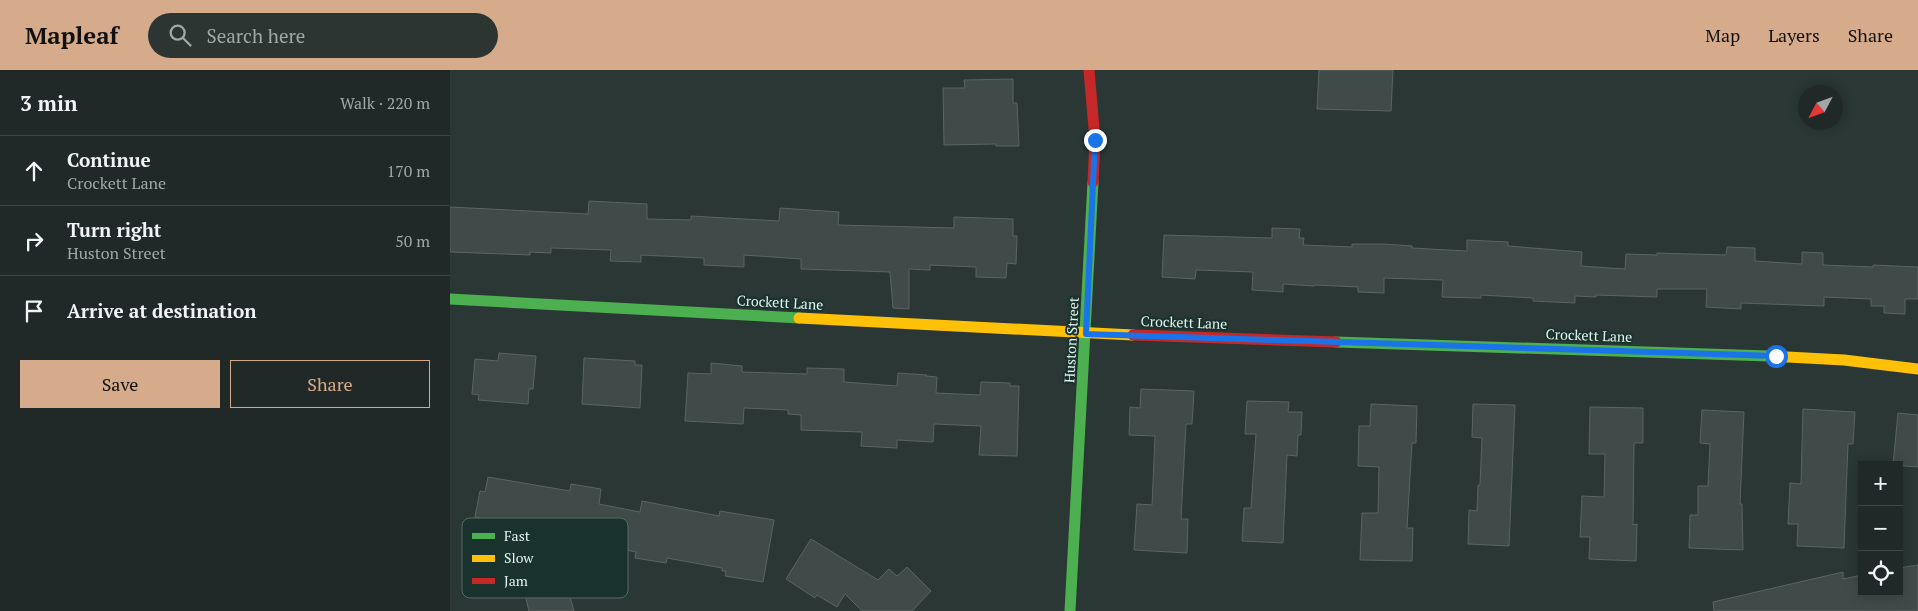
<!DOCTYPE html>
<meta charset="utf-8">
<style>
:root{--surface:#202927;--page:#2d3533;--text:#f1f3f6;--muted:#a2a6a7;--line:#3d4544;--accent:#d6ab8b}
body{margin:0;font-family:"PT Serif",serif;background:var(--page);color:var(--text)}
.controls{position:absolute;right:15px;bottom:15px;display:grid;overflow:hidden;border-radius:0px;box-shadow:0 2px 12px #0003}
.controls button{width:45px;height:45px;display:grid;place-items:center;padding:0;border:0;border-bottom:1px solid var(--line);background:var(--surface);color:var(--text);font:25px sans-serif}
.compass{position:absolute;left:1348px;top:15px;width:45px;height:45px;border-radius:50%;background:var(--surface);box-shadow:0 2px 12px #0003;rotate:229deg}
.stop{position:absolute;width:15px;height:15px;margin:-11px;border:4px solid #1a73e8;border-radius:50%;background:#fff}
.stop.end{background:#1a73e8;border-color:#fff;box-shadow:0 1px 5px #0008}
.list{margin:0;padding:0;list-style:none}
h2{display:flex;justify-content:space-between;align-items:center;height:65px;margin:0;padding:0 20px;font-size:21px}
h2 small{font-size:16px;font-weight:400;color:var(--muted)}
.list li{display:grid;grid-template-columns:32px 1fr auto;gap:15px;align-items:center;box-sizing:border-box;height:70px;padding:0 20px;border-top:1px solid var(--line)}
.list b{display:block;font-size:19px;white-space:nowrap}
.list p{margin:0;font-size:16px;white-space:nowrap;color:var(--muted)}
.list em{font-size:16px;font-style:normal;color:var(--muted)}
.actions{display:flex;gap:10px;padding:15px 20px}
.actions a{flex:1;padding:11px 0;border:1px solid var(--accent);border-radius:0px;text-align:center;font-size:18px;color:var(--accent)}
.actions .main{background:var(--accent);color:#111}
.icon{flex:none;width:28px;height:28px;fill:none;stroke:currentColor;stroke-width:2;stroke-linecap:round;stroke-linejoin:round}
.map{position:relative;flex:none;width:1468px;height:541px;overflow:hidden}
header{display:flex;align-items:center;gap:30px;box-sizing:border-box;height:70px;padding:0 25px;background:var(--accent);color:#111}
header strong{font-size:24px}
nav{display:flex;gap:28px;margin-inline-start:auto;font-size:18px}
.search{width:350px;height:45px;background:var(--page);display:flex;align-items:center;gap:12px;box-sizing:border-box;padding:0 18px;border-radius:28px;color:var(--muted);font-size:19px}
main{display:flex}
aside{flex:1;background:var(--surface)}
.map>svg:first-child{display:block}
.building{fill:#404b49;stroke:#5a6563}
.lines{fill:none;stroke-linecap:round;stroke-linejoin:round}
.fast{stroke:#4caf50;stroke-width:11}
.slow{stroke:#ffc107;stroke-width:11}
.jam{stroke:#c62828;stroke-width:11}
.route{stroke:#1a73e8;stroke-width:6}
.labels{text-anchor:middle;dominant-baseline:central;stroke-width:4;stroke-linejoin:round;paint-order:stroke}
.street-label{font-size:14px;fill:#e4f3ef;stroke:#1a322d}
.key{fill:#1a322d;stroke:#576c67;stroke-width:1}
.key-label{font-size:14px;fill:#e4f3ef}
</style>
<header>
<strong>Mapleaf</strong>
<div class="search"><svg class="icon" aria-label="search" viewBox="0 0 24 24"><circle cx="10" cy="10" r="6"/><path d="M15 15l6 6"/></svg>Search here</div>
<nav><a>Map</a><a>Layers</a><a>Share</a></nav>
</header>
<main>
<aside>
<h2>3 min<small>Walk · 220 m</small></h2>
<ul class="list">
<li><svg class="icon" aria-label="ahead" viewBox="0 0 24 24"><path d="M12 20V5M6 11l6-6 6 6"/></svg><div><b>Continue</b><p>Crockett Lane</p></div><em>170 m</em></li>
<li><svg class="icon" aria-label="right" viewBox="0 0 24 24"><path d="M7 20v-9h11M14 6l5 5-5 5"/></svg><div><b>Turn right</b><p>Huston Street</p></div><em>50 m</em></li>
<li><svg class="icon" aria-label="arrive" viewBox="0 0 24 24"><path d="M6 21V4h12l-3 4 3 4H6"/></svg><div><b>Arrive at destination</b></div></li>
</ul>
<div class="actions"><a class="main">Save</a><a>Share</a></div>
</aside>
<div class="map">
<svg width="1468" height="541" viewBox="0 0 1468 541">
<rect width="100%" height="100%" fill="#2a3734"/>
<path class="building" d="M 869,0 L 943,0 L 941,41 L 867,39 Z
M 563,9 L 563,33 L 567,33 L 569,76 L 546,76 L 546,74 L 494,75 L 493,18 L 515,18 L 514,10 Z
M 139,131 L 197,134 L 197,149 L 241,150 L 241,146 L 329,151 L 330,138 L 389,142 L 388,155 L 504,158 L 504,147 L 563,149 L 563,166 L 567,166 L 566,194 L 557,193 L 556,208 L 526,207 L 526,197 L 480,195 L 480,200 L 459,199 L 459,239 L 443,238 L 440,202 L 351,199 L 351,189 L 294,185 L 294,197 L 254,195 L 254,188 L 191,185 L 191,192 L 160,191 L 161,180 L 101,178 L 101,183 L 80,182 L 80,185 L 0,182 L 0,137 L 138,144 Z
M 822,158 L 850,159 L 849,168 L 854,168 L 853,175 L 902,177 L 902,174 L 933,174 L 962,176 L 962,178 L 1017,181 L 1017,170 L 1058,172 L 1058,176 L 1132,182 L 1131,196 L 1175,199 L 1176,184 L 1207,185 L 1207,183 L 1276,185 L 1277,177 L 1305,178 L 1305,191 L 1352,194 L 1352,182 L 1373,183 L 1373,195 L 1423,197 L 1423,195 L 1468,197 L 1468,229 L 1455,229 L 1455,244 L 1434,243 L 1434,236 L 1421,236 L 1421,229 L 1374,227 L 1374,236 L 1291,233 L 1291,239 L 1256,237 L 1257,219 L 1207,219 L 1207,227 L 1146,225 L 1146,227 L 1125,226 L 1125,233 L 1083,231 L 1083,228 L 1031,225 L 1031,228 L 1029,228 L 992,227 L 993,210 L 934,208 L 934,223 L 908,222 L 908,217 L 864,215 L 864,216 L 833,214 L 833,222 L 802,220 L 803,202 L 746,200 L 745,209 L 712,207 L 714,165 L 822,168 Z
M 49,283 L 86,286 L 83,319 L 79,319 L 78,334 L 28,330 L 29,325 L 22,324 L 25,289 L 48,291 Z
M 134,288 L 185,291 L 185,295 L 192,295 L 190,338 L 132,334 Z
M 261,293 L 292,296 L 292,302 L 357,304 L 357,298 L 394,299 L 394,312 L 447,316 L 448,303 L 477,305 L 476,306 L 487,307 L 486,323 L 530,325 L 531,312 L 560,313 L 560,316 L 569,316 L 567,386 L 529,385 L 531,356 L 484,354 L 483,372 L 447,370 L 447,378 L 411,376 L 412,362 L 351,360 L 351,345 L 338,344 L 338,340 L 294,338 L 293,354 L 235,351 L 238,303 L 261,304 Z
M 691,319 L 744,321 L 742,354 L 736,354 L 731,449 L 738,449 L 737,483 L 684,480 L 687,434 L 702,435 L 705,366 L 679,365 L 680,337 L 690,338 Z
M 797,331 L 839,332 L 838,342 L 852,342 L 851,365 L 848,365 L 847,386 L 837,385 L 833,473 L 792,471 L 794,438 L 801,438 L 806,364 L 795,364 Z
M 921,334 L 967,336 L 966,373 L 962,373 L 957,458 L 963,458 L 962,491 L 910,490 L 912,443 L 928,443 L 929,397 L 908,396 L 909,356 L 920,356 Z
M 1023,334 L 1065,335 L 1059,476 L 1018,474 L 1019,440 L 1027,441 L 1028,415 L 1030,415 L 1032,368 L 1022,367 Z
M 1140,337 L 1193,338 L 1193,373 L 1184,373 L 1183,455 L 1187,454 L 1186,491 L 1139,489 L 1140,467 L 1130,467 L 1132,426 L 1154,427 L 1155,384 L 1139,384 Z
M 1353,339 L 1405,342 L 1403,374 L 1398,374 L 1394,478 L 1347,476 L 1348,454 L 1338,454 L 1340,413 L 1351,414 Z
M 1252,340 L 1294,342 L 1290,434 L 1292,434 L 1293,480 L 1239,478 L 1240,445 L 1248,445 L 1248,416 L 1258,416 L 1260,374 L 1250,373 Z
M 1448,343 L 1468,345 L 1468,397 L 1443,395 Z
M 38,407 L 120,421 L 121,414 L 151,419 L 149,434 L 190,442 L 192,431 L 269,446 L 270,441 L 324,450 L 313,512 L 275,506 L 276,501 L 272,501 L 272,498 L 217,488 L 216,493 L 185,488 L 186,482 L 145,474 L 144,477 L 139,476 L 139,480 L 103,474 L 104,468 L 62,461 L 61,471 L 31,466 L 34,449 L 25,447 L 30,421 L 35,422 Z
M 361,469 L 428,510 L 439,499 L 447,506 L 457,497 L 481,521 L 462,541 L 412,541 L 395,524 L 387,537 L 367,525 L 365,528 L 336,509 Z
M 1468,495 L 1468,541 L 1264,541 L 1263,532 L 1393,502 L 1393,509 L 1412,505 L 1412,522 L 1449,522 L 1449,498 Z
M 115,509 L 124,541 L 79,541 L 74,521 Z"/>
<g class="lines">
<path class="fast" d="M 0,229 L 349,248
M 886,272 L 1319,286
M 620,541 L 643,112"/>
<path class="slow" d="M 349,248 L 683,265
M 1319,286 L 1394,290 L 1468,299"/>
<path class="jam" d="M 639,0 L 645,70 L 643,112
M 683,265 L 886,272"/>
</g>
<g class="lines">
<path class="route" d="M 645,70 L 636,264 L 1326,286"/>
</g>
<g class="labels">
<g class="street-label">
<text transform="translate(330 232) rotate(3)">Crockett Lane</text>
<text transform="translate(734 252) rotate(2)">Crockett Lane</text>
<text transform="translate(1139 265) rotate(2)">Crockett Lane</text>
<text transform="translate(621 270) rotate(-87)">Huston Street</text>
</g>
</g>
<rect x="12" y="448" width="166" height="80" rx="8" class="key"/>
<rect x="22" y="463" width="23" height="6" fill="#4caf50"/>
<rect x="22" y="485" width="23" height="7" fill="#ffc107"/>
<rect x="22" y="508" width="23" height="6" fill="#c62828"/>
<g class="key-label">
<text x="54" y="471">Fast</text>
<text x="54" y="493">Slow</text>
<text x="54" y="516">Jam</text>
</g>
</svg>
<div class="controls">
<button>+</button>
<button>−</button>
<button><svg class="icon" aria-label="locate" viewBox="0 0 24 24"><circle cx="12" cy="12" r="6"/><path d="M12 2v4M12 18v4M2 12h4M18 12h4"/></svg></button>
</div>
<svg class="compass" viewBox="-18 -18 36 36"><path d="M0-13l5 13h-10z" fill="#e53935"/><path d="M0 13l5-13h-10z" fill="#a2a6a7"/></svg>
<div class="stop" style="left:1326px;top:286px"></div>
<div class="stop end" style="left:645px;top:70px"></div>
</div>
</main>
